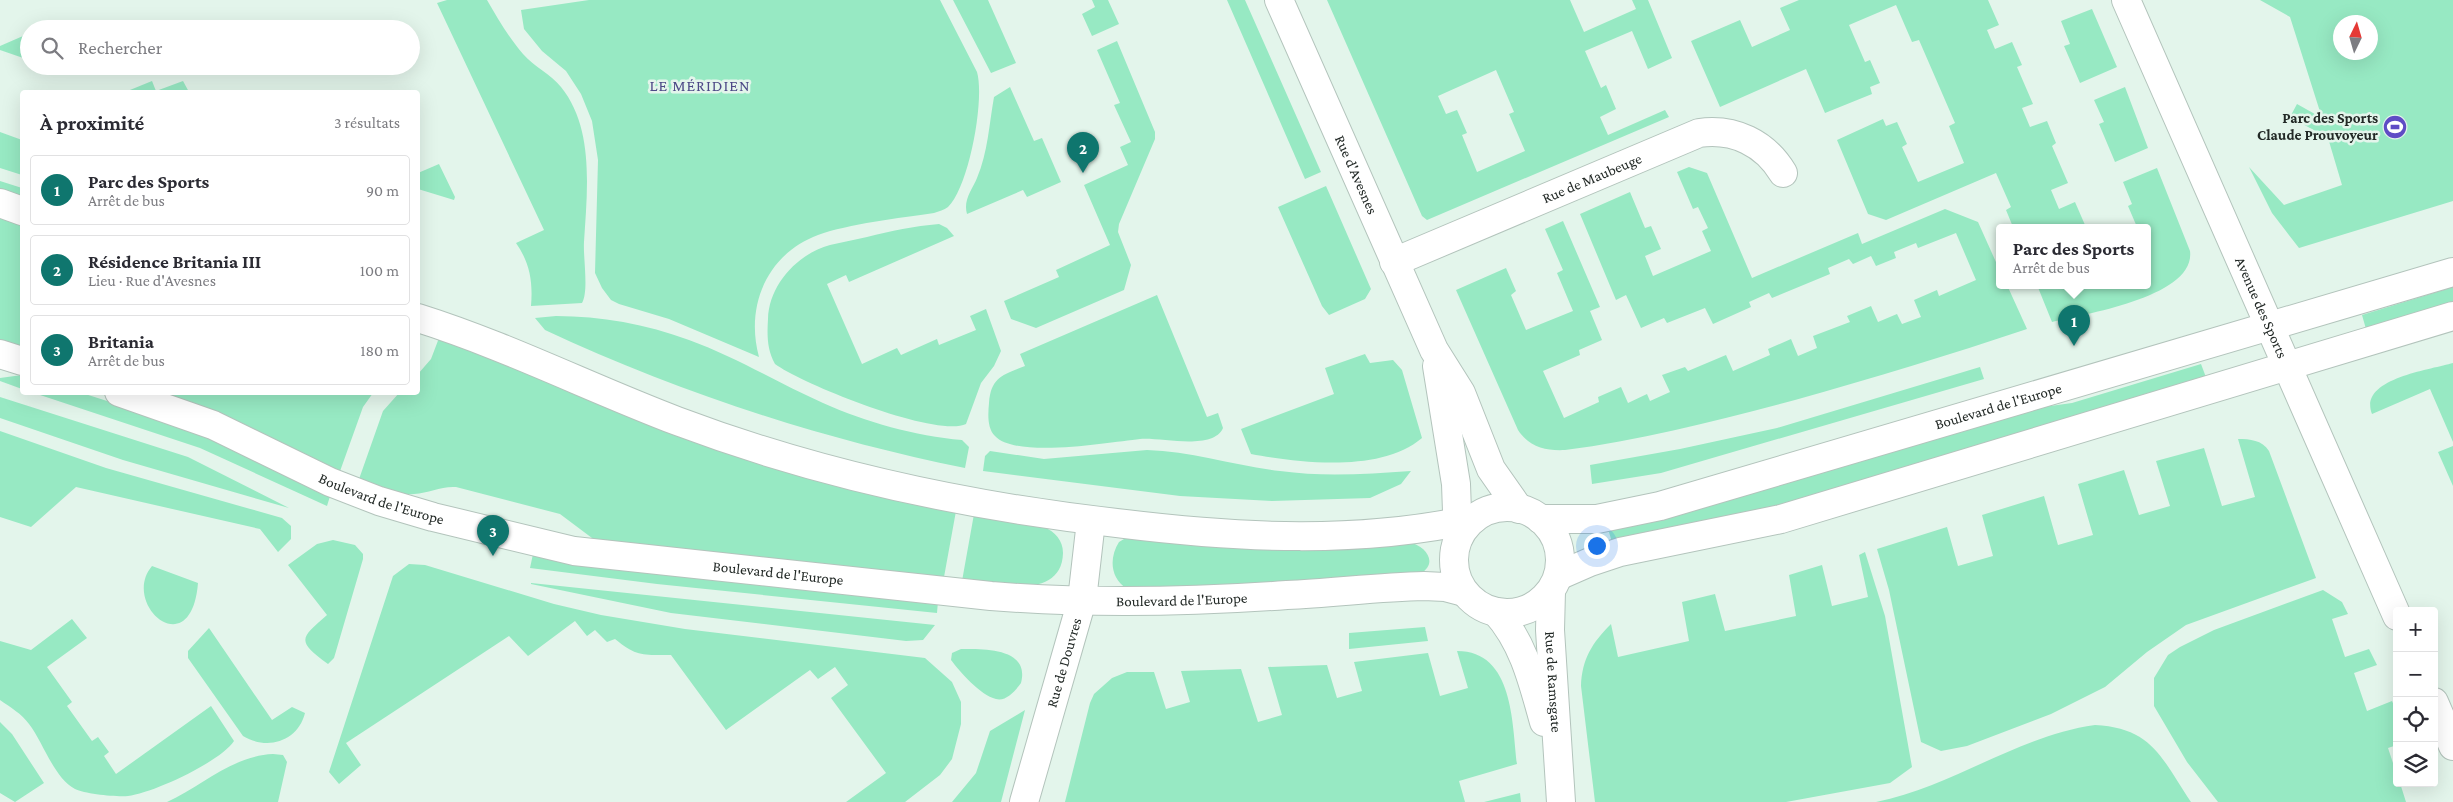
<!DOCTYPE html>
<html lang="fr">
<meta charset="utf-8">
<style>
:root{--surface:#fff;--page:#f2f2f3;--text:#2b2b33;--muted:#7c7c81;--line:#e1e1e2;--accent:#0f766e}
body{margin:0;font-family:"Crimson Pro",serif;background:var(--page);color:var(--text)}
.controls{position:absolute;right:15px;bottom:15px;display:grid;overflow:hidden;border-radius:5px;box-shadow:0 5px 20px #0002}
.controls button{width:45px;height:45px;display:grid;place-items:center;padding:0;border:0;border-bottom:1px solid var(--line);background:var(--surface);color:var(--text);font:25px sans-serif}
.compass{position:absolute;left:2333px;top:15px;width:45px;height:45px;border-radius:50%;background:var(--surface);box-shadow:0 5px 20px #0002;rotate:5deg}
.you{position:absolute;left:1596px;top:545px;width:18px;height:18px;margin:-12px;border:4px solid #fff;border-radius:50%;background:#1a73e8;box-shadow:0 0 0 8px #1a73e833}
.badge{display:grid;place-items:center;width:32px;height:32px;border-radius:50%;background:var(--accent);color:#fff;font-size:16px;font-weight:700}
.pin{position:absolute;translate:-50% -41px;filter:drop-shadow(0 1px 2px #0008)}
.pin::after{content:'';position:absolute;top:26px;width:18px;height:15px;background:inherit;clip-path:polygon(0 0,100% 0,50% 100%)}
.popup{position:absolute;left:1996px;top:224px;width:155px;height:65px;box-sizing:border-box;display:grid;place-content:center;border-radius:5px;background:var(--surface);filter:drop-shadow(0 1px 4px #0005);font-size:16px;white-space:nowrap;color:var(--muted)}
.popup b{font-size:19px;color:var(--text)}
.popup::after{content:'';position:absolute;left:50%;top:100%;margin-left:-10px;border:10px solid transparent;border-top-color:var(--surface)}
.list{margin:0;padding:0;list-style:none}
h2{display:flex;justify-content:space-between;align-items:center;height:65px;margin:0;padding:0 20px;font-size:21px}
h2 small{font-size:16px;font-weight:400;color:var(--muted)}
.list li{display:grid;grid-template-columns:32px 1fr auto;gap:15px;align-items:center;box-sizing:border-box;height:70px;margin:0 10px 10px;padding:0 10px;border:1px solid var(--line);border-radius:5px}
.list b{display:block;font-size:19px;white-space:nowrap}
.list p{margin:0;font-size:16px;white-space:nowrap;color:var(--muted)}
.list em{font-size:16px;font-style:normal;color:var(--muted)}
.icon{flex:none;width:28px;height:28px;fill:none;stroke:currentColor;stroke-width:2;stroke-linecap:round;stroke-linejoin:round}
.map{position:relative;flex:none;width:2453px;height:802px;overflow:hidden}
.search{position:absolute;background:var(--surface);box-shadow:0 5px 20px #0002;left:20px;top:20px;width:400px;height:55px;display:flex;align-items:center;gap:12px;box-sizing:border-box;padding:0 18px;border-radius:28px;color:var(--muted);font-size:19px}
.panel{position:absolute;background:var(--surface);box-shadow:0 5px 20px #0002;left:20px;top:90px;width:400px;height:305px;border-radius:5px}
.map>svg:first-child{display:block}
.green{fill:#97e9c3;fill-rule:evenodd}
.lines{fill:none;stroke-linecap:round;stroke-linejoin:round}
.minor-casing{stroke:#b3c4bc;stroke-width:30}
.minor{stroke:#fff;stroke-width:28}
.labels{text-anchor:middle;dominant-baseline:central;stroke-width:5;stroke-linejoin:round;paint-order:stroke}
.poi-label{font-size:15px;font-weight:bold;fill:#222926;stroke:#e3f5eb;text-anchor:end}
.street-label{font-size:15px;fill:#222926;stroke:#e3f5eb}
.neighbourhood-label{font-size:16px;letter-spacing:1px;fill:#4d4987;stroke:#e3f5eb}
</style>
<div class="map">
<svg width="2453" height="802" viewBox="0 0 2453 802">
<rect width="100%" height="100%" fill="#e3f5eb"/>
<path class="green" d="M 447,0 L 487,0 C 498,19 509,38 523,54 C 534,67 551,74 561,87 C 595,129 587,192 584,242 C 583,258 589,291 582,303 L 531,306 C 533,282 530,263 516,243 L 544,230 L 437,3 Z
M 589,0 L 940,0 L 977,72 C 985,99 969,187 948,207 C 944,210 939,211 934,213 C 900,218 848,224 818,235 C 767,254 745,306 759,357 L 669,319 L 619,304 L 611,300 L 602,288 L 595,273 L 598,160 L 592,121 L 581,94 L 566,71 L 542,51 L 524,29 L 521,10 Z
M 953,0 L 988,0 L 1016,63 L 991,73 Z
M 1092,0 L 1108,0 L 1119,24 L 1092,36 L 1082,14 L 1095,7 Z
M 1227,0 L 1245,0 L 1321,172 L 1305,179 Z
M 1327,0 L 1570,0 L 1584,32 L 1636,9 L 1632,0 L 1648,0 L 1672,58 L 1648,69 L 1632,31 L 1585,51 L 1601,88 L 1606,85 L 1616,109 L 1600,117 L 1608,135 L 1665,110 L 1669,117 L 1427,220 L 1422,216 ZM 1496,70 L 1514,112 L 1509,114 L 1525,151 L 1477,172 L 1462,135 L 1467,133 L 1457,110 L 1446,114 L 1438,96 Z
M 1799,0 L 1988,0 L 1999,25 L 1987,30 L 1995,49 L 2012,42 L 2022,65 L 2017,67 L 2033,104 L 2022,108 L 2030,127 L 2047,121 L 2056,143 L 2052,146 L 2068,183 L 2051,190 L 2059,209 L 2075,202 L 2085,225 L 2081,227 L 2013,227 L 2006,210 L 2011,207 L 1996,173 L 1886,220 L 1868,214 L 1837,140 L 1883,119 L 1886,126 L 1897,122 L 1907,144 L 1902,147 L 1918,182 L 1964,163 L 1949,126 L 1955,123 L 1919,40 L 1912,42 L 1896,5 L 1849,25 L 1865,62 L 1870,60 L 1880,83 L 1870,87 L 1872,94 L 1825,113 L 1806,69 L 1720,107 L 1691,41 L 1740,20 L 1752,47 L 1790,30 L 1780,8 Z
M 2260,0 L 2453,0 L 2453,201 L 2299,248 L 2272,213 L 2249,167 L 2284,205 L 2342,185 L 2328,138 L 2290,117 L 2297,104 L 2322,118 L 2290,17 ZM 2370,22 L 2370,52 L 2340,52 L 2340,22 Z
M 2092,9 L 2117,67 L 2080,83 L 2064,46 L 2070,44 L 2061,21 Z
M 23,36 L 27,46 L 29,45 L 29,60 L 0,50 L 0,46 Z
M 1117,41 L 1155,132 L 1155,139 L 1119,224 L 1118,232 L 1131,265 L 1124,290 L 1036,328 L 1011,319 L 1004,301 L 1059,277 L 1056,270 L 1110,245 L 1084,185 L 1128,165 L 1120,147 L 1131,142 L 1114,105 L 1120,103 L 1097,50 Z
M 152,81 L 156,91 L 183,81 L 189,92 L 125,92 Z
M 1010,87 L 1034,141 L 1042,138 L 1061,182 L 1027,197 L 1023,190 L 967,214 C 963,200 972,190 977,178 C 988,152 989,125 994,97 Z
M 2125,87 L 2148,148 L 2115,162 L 2099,124 L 2104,122 L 2094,100 Z
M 0,132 L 22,140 L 22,175 L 0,168 Z
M 439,164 L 455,197 L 454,200 L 418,189 L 418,173 Z
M 1689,167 L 1707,173 L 1752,278 L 1858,233 L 1862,244 L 1945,209 L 1978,222 L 2000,271 L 2000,285 L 2007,285 L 2027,329 C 1950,355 1873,378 1795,400 C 1719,420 1643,440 1565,450 C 1546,451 1529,447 1518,430 L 1456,290 L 1506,268 L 1516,291 L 1511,295 L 1526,330 L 1573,311 L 1557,273 L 1563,270 L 1545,229 L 1563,221 L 1600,307 L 1590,311 L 1602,340 L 1579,350 L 1580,355 L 1543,371 L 1564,418 L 1599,402 L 1598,397 L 1621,387 L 1628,403 L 1647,394 L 1650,401 L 1670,392 L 1662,375 L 1685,367 L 1688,371 L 1726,355 L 1733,371 L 1770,355 L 1768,349 L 1791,339 L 1798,356 L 1817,348 L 1813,336 L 1850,322 L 1847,316 L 1871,306 L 1878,322 L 1897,314 L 1902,324 L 1921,317 L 1914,300 L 1937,290 L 1939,296 L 1976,280 L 1956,233 L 1918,248 L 1916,243 L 1894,252 L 1896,258 L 1876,266 L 1871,256 L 1853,264 L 1849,259 L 1828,268 L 1830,274 L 1772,298 L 1769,293 L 1749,302 L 1751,307 L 1713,324 L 1705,308 L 1667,323 L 1664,318 L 1641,328 L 1626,295 L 1616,300 L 1580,214 L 1630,192 L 1645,228 L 1651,226 L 1661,249 L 1645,256 L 1653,276 L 1711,251 L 1702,231 L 1708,228 L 1698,207 L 1693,209 L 1677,172 Z
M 2157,168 L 2190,251 C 2196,297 2084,314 2052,322 L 2037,285 L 2148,285 L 2148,227 L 2137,227 L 2128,206 L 2132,204 L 2123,182 Z
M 0,181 L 22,188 L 22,199 L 0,192 Z
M 1326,186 L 1371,289 L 1365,299 L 1329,315 L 1322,306 L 1278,207 Z
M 0,216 L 22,223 L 22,350 L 0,342 Z
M 939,224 L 947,228 L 954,236 L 849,282 L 846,275 L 827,284 L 862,364 L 897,348 L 901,355 L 937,339 L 939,345 L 976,330 L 970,316 L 986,309 L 1001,351 L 994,366 L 981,383 L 966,424 C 936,438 802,384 775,364 C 767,350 767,335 768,319 C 769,285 797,254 830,245 C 842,242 855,240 867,237 C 891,231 914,226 939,224 Z
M 2453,287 L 2453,303 L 2366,329 L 2362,315 Z
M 1157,295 L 1207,417 L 1218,413 L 1223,428 C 1213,451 1161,437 1140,439 C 1111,442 1016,459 995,436 C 987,428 988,414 989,403 C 991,377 1003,375 1025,366 L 1020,354 Z
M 556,316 C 601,316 646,324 689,340 C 736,357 778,383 823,403 C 866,422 915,436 962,440 L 969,447 L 965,468 C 821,439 678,392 545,330 L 535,318 Z
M 439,338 L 956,511 L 944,577 L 604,542 L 592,538 L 560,514 L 456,487 C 441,486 429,493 414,494 C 395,496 376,487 358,482 L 383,411 L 399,393 L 418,392 L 418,374 L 431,359 Z
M 1365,354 L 1370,363 L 1393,360 L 1402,370 L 1422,438 C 1381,473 1300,463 1251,454 L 1241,429 L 1334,394 L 1325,368 Z
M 2453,363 L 2453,442 L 2430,389 L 2372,414 C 2358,379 2429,370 2453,363 Z
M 2201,364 L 2207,380 L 1794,502 L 1612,542 L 1608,529 L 2029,409 L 2072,403 Z
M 1980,367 L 1984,379 L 1661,473 L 1592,484 L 1590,465 L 1680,449 L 1777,428 Z
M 22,375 L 22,389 L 0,381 L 0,378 Z
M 34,393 L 82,393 L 170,421 L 331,493 L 327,506 L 200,448 Z
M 154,393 L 373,393 L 363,407 L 339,474 Z
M 0,397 L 188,457 L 289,508 L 123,460 L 0,418 Z
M 0,431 L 106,468 L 282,518 L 291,526 L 291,539 L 278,552 L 260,529 L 76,487 L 31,527 L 0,517 Z
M 2238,439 C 2250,439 2262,440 2269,451 L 2316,578 L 2186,625 L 2147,652 L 2105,687 L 2051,714 L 1967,746 L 1941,751 L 1921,742 L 1889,590 L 1877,549 L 1947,527 L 1958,566 L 1993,556 L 1982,515 L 2044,496 L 2058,545 L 2093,535 L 2078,484 L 2124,470 L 2139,515 L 2170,506 L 2156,461 L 2204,448 L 2222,506 L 2255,497 Z
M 2453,446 L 2453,486 L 2438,452 Z
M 1147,450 C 1192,451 1235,466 1280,471 C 1323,477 1367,474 1411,471 L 1401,484 L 1370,498 L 1272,501 L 1180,496 L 983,471 L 985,456 L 990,451 L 1044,459 Z
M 974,514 L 1044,527 C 1055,532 1063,540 1063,553 C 1062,602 992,584 962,581 Z
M 1129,536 L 1409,542 C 1426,546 1439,563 1420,574 L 1260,587 L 1127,589 C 1110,578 1109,558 1119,542 Z
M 333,540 L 355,545 L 363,554 L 363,559 L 334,658 L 328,664 C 295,640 301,638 327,615 L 288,565 L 317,544 Z
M 1865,552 L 1885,616 L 1912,767 L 1890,783 L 1786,802 L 1595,802 L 1581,686 C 1582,659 1592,643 1611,624 L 1618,657 L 1689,641 L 1682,602 L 1715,594 L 1725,631 L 1796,616 L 1789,575 L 1822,565 L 1832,606 L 1868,597 L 1859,555 Z
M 533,554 L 938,601 L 937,613 L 657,584 L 530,568 Z
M 409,564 L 425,565 L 554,604 L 601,615 L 685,629 L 925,658 L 952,682 L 961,702 L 961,724 L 952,759 L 940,775 L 905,802 L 846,802 L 886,773 L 831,698 L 848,685 L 835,667 L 818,679 L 810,670 L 726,730 L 671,655 C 643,655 637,657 615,639 L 607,642 L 595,630 L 587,636 L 575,621 L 528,656 L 509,636 L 346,743 L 361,765 L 339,784 L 329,772 L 393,576 Z
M 152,566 L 198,583 C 191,666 120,604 152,566 Z
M 531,584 L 531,583 L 935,625 L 923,640 L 906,641 L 671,613 Z
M 2323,590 L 2342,602 L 2348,614 L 2332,619 L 2345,657 L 2369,649 L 2377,665 L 2354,673 L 2367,711 L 2392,701 L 2397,712 L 2397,745 L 2388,748 L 2397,775 L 2397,783 L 2400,783 L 2406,802 L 2218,802 L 2187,762 L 2154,706 L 2154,678 L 2168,655 L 2180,647 L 2214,630 Z
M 72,619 L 87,638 L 47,667 L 72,702 L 67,706 L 92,741 L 98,737 L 109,752 L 104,756 L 116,774 L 211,706 L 234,741 C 220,762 153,793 128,796 C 116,797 85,794 75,789 C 54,778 43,742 29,724 C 22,714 10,707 0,700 L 0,641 L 31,650 Z
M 1425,627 L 1428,641 L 1349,649 L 1349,633 Z
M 209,628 L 272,720 L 292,707 L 305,713 C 298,741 268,751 243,736 L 188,658 L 188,651 Z
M 961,649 C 985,649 1030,648 1021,683 C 1016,690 1006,702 996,699 C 980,695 960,672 951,660 L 952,653 Z
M 1457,651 C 1514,651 1512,724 1517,764 L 1459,781 L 1465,802 L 1065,802 L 1090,703 L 1094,694 L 1112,678 L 1127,672 L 1154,672 L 1166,709 L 1190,702 L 1181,671 L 1241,669 L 1258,722 L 1282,715 L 1268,667 L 1327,665 L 1337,698 L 1362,691 L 1354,662 L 1428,653 L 1440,696 L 1468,688 Z
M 1025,710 L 1001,802 L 952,802 L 976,773 L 990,731 Z
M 0,722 L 12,734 L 44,783 L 15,802 L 0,793 Z
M 2095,725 C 2153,728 2162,759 2191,802 L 1876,802 C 1952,787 2017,736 2095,725 Z
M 273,754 L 283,755 L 287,762 L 278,802 L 167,802 C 202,786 232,756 273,754 Z
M 1520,793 L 1521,802 L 1484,802 Z"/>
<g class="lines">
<g class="minor-casing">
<g id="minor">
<path id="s1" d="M 1279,0 L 1434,350 L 1461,393 L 1491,469 L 1519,509"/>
<path id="s2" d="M 2126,0 L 2397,616"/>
<path d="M 0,203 L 22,211"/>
<path id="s3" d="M 1394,262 L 1699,133 C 1734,128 1765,143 1783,173"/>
<path d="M 418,318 C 507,346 590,388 677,421 C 823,476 970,507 1125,524 C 1240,538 1359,544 1473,519"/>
<path d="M 0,354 L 22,361"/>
<path d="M 1437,366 L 1456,484 L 1458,539"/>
<path id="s4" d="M 119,392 L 213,425 L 330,482 L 379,501 L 433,517 L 574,551 L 991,596 C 1090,604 1189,602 1287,595 C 1333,593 1378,587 1424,586 L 1445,587 L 1464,592"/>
<circle cx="1507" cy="560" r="53"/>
<path id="s5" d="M 1540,519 L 1597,519 L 1660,506 L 2453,272"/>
<path d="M 1558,576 L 1590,562 L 1620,552 L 1781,519 L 2453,316"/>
<path id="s6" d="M 1551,591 L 1550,630 L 1561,802"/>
<path d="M 1496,612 C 1524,643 1533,683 1544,722"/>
<path d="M 2434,702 L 2453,746"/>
<path id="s7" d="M 1024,802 L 1082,600 L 1091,521"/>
</g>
</g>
<use href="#minor" class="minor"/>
</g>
<defs>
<g id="stadium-disc" transform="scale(1.25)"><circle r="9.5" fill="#5f4cc5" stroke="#e3f5eb"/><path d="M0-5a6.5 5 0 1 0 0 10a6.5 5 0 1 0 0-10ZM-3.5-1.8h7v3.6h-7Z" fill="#fff"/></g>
</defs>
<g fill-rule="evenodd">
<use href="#stadium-disc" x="2395" y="127"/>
</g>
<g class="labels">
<g class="poi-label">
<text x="2378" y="118">Parc des Sports<tspan x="2378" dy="17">Claude Prouvoyeur</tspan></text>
</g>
<g class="street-label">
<text stroke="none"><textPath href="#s1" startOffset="191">Rue d'Avesnes</textPath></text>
<text stroke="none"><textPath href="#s3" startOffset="215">Rue de Maubeuge</textPath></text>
<text stroke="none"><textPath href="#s2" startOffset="336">Avenue des Sports</textPath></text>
<text stroke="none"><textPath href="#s5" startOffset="474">Boulevard de l'Europe</textPath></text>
<text stroke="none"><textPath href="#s4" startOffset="284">Boulevard de l'Europe</textPath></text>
<text stroke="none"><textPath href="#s4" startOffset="689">Boulevard de l'Europe</textPath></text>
<text stroke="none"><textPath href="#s4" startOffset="1094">Boulevard de l'Europe</textPath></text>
<text stroke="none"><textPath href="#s7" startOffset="145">Rue de Douvres</textPath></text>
<text stroke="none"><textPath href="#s6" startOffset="91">Rue de Ramsgate</textPath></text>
</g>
<g class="neighbourhood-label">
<text x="700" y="85">LE MÉRIDIEN</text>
</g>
</g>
</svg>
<div class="controls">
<button>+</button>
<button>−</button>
<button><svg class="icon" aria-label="locate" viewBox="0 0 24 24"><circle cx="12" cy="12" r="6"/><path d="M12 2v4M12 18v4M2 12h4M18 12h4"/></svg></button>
<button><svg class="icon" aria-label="layers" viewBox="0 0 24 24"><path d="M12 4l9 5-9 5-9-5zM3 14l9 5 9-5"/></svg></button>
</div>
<svg class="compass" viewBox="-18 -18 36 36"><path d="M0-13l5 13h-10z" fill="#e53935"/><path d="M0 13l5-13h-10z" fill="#7c7c81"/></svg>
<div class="you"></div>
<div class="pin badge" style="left:2074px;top:346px">1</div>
<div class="popup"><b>Parc des Sports</b>Arrêt de bus</div>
<div class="pin badge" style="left:1083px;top:173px">2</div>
<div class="pin badge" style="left:493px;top:556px">3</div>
<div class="search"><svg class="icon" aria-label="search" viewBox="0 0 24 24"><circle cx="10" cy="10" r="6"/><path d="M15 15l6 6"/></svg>Rechercher</div>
<section class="panel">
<h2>À proximité<small>3 résultats</small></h2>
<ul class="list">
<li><span class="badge">1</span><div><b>Parc des Sports</b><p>Arrêt de bus</p></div><em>90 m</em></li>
<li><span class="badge">2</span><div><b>Résidence Britania III</b><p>Lieu · Rue d'Avesnes</p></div><em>100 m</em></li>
<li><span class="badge">3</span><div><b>Britania</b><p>Arrêt de bus</p></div><em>180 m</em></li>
</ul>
</section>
</div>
